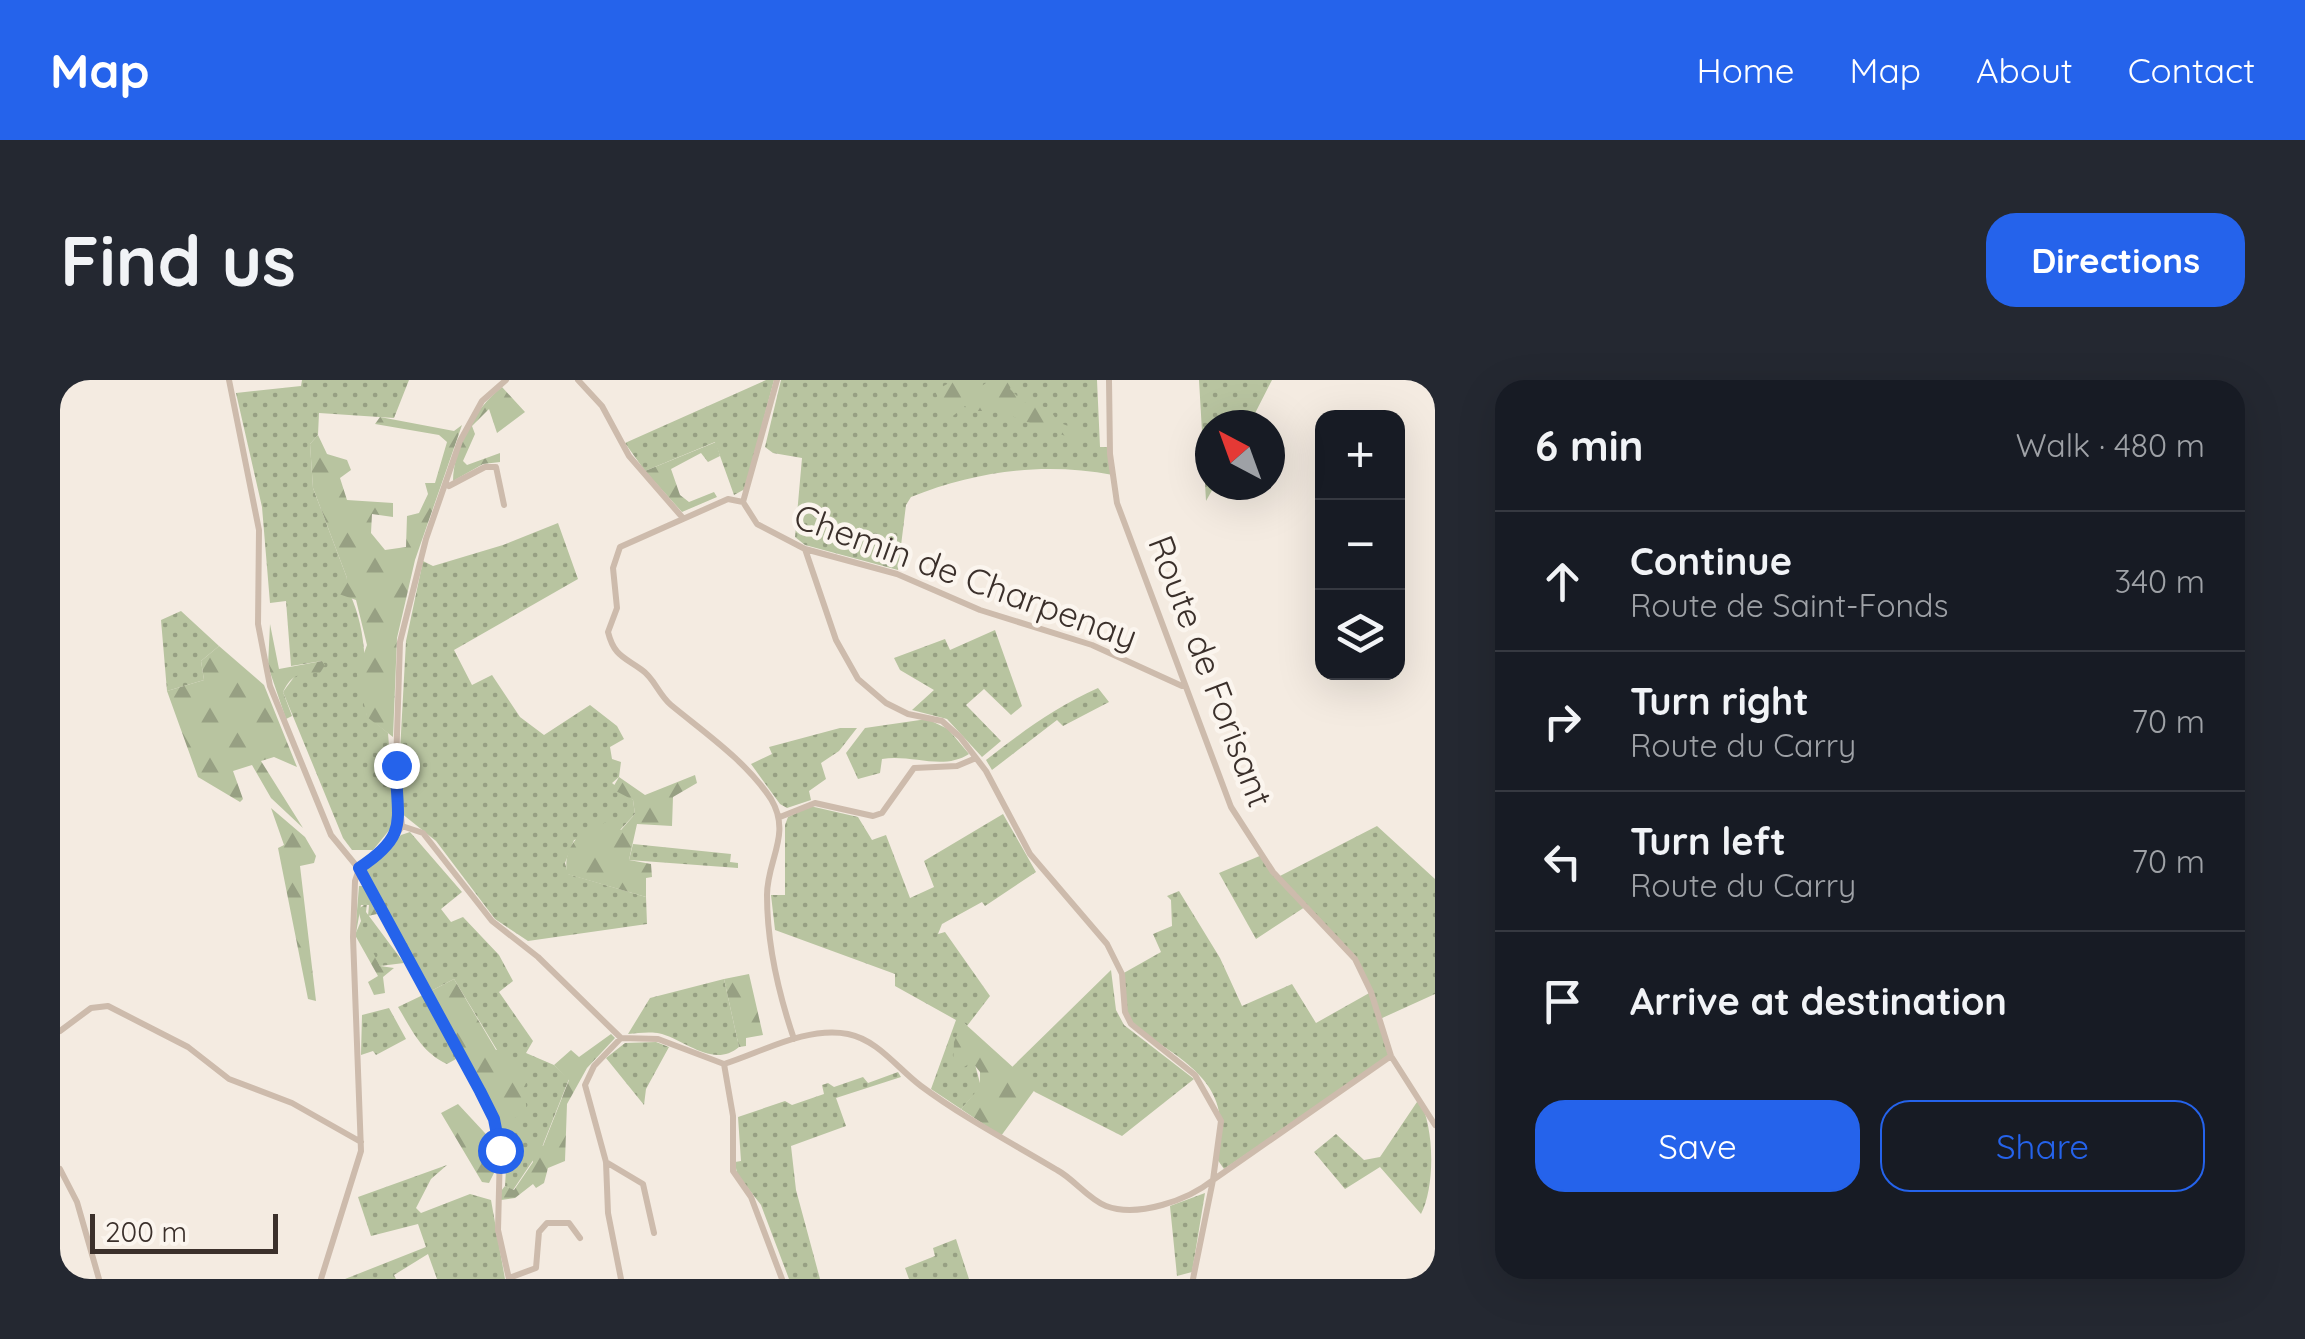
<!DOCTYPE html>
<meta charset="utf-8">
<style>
:root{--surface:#171b24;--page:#242831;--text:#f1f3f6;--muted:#9ea1a6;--line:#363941;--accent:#2563eb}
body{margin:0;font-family:Quicksand,sans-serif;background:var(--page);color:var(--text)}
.controls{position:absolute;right:30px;top:30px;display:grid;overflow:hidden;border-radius:20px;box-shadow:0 10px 40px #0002}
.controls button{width:90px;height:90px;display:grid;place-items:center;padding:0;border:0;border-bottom:2px solid var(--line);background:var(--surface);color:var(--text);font:50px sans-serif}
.compass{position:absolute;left:1135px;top:30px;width:90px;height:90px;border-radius:50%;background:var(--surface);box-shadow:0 10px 40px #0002;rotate:319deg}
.scale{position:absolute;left:30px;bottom:25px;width:188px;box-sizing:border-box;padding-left:10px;border:5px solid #3b302b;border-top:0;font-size:28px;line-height:35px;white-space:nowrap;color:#3b302b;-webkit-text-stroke:8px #fbf5ee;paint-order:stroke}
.stop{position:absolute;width:30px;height:30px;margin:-22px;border:8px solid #2563eb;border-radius:50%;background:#fff}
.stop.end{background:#2563eb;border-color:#fff;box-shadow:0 2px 10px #0008}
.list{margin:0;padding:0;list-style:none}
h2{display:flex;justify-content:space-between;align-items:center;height:130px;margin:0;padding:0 40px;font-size:42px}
h2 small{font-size:32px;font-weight:400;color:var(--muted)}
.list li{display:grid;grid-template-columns:65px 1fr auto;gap:30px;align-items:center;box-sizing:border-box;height:140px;padding:0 40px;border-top:2px solid var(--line)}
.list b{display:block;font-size:38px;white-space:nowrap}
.list p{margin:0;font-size:32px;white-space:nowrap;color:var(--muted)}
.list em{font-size:32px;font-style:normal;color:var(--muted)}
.actions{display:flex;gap:20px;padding:30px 40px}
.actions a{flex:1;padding:22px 0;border:2px solid var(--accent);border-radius:30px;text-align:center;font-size:35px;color:var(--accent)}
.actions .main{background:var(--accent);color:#fff}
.icon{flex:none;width:55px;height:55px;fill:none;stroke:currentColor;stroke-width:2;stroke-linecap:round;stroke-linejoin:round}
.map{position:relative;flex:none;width:1375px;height:899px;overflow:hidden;border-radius:30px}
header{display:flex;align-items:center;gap:60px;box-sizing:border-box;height:140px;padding:0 50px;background:var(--accent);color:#fff}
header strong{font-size:48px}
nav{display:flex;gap:55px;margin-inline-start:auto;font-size:35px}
.intro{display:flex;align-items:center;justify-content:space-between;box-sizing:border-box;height:240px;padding:0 60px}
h1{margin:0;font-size:70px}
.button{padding:25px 45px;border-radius:30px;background:var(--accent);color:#fff;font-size:35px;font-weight:700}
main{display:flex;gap:60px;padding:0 60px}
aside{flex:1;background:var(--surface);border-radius:30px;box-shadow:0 10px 40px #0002}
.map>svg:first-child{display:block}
.grass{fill:url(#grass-dots)}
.forest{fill:url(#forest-firs)}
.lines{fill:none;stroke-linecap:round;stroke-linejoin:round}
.street{stroke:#cdbbac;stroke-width:6}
.route{stroke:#2563eb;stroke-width:12}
.labels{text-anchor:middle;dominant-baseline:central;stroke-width:9;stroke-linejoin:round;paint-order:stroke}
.street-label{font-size:35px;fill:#3b302b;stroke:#fbf5ee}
</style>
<header>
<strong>Map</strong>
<nav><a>Home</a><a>Map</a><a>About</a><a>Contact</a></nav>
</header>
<div class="intro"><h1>Find us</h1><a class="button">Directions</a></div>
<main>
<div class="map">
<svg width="1375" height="899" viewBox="0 0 1375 899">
<defs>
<pattern id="grass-dots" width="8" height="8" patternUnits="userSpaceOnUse" patternTransform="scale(2.5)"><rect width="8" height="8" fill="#b8c4a0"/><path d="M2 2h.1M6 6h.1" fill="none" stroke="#97a083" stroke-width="1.8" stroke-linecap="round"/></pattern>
<pattern id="forest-firs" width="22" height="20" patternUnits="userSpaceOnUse" patternTransform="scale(2.5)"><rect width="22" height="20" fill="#b8c4a0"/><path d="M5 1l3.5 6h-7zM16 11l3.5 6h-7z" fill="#97a083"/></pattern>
</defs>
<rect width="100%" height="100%" fill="#f4ebe1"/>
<path class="grass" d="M 242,0 L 349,0 L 334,38 L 259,33 L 258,55 L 250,64 L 253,108 L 287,198 L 285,204 C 309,249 304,286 307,336 L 328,353 L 335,443 L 313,470 L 292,470 L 283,458 L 223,312 L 237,293 L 260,293 L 262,281 L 231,286 L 226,221 L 210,223 L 202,127 L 176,13 L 241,6 Z
M 706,0 L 714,0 L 685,109 L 674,115 L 655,62 L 585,91 L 565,63 Z
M 721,0 L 1037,0 L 1040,67 L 1050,67 L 1053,95 C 983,82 917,91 851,117 L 846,125 L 838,190 L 745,165 L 735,157 L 742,78 L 713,73 L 705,67 Z
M 1139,0 L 1212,0 L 1189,45 L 1150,45 L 1150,105 L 1155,105 L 1146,121 Z
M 498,143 L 518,199 L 394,270 L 412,305 L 432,295 L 460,337 L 484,355 L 530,325 L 557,346 L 564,359 L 550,367 L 552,379 L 561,382 L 559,397 L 552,403 L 573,420 L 575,434 L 560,450 L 514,460 L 505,483 L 508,494 L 586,517 L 587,544 L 468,561 L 435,539 L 376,461 L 341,433 L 338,409 L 346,261 L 363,181 L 373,186 L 443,165 Z
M 121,231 L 159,266 L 141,281 L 144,300 L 107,311 L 101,240 Z
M 935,250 L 962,326 L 951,335 L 924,309 L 906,325 L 941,361 L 922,377 L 887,339 L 852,330 L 874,310 L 840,290 L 834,278 L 885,259 L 890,270 Z
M 1038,308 L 1049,322 L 1003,346 L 997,340 L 932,390 L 926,380 C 963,351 996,327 1038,308 Z
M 867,339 L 888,349 L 909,374 C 883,391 852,374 822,379 L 820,393 L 798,399 L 786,373 L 805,348 Z
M 780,348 L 797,348 L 779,371 L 761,383 L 766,399 L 749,411 L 751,420 L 727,428 L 720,424 L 691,384 L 712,374 L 709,367 Z
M 750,426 L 798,437 L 812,460 L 826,455 L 850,518 L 874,507 L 864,481 L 943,434 L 976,492 L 925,526 L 922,522 L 882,544 L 878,554 L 885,552 L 930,616 L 907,646 L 904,643 L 921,707 L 901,729 L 871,709 L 896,640 L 835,606 L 835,594 L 715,550 L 711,515 L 725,515 L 725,445 L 728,437 Z
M 1317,446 L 1375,499 L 1375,614 L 1320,639 L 1331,676 L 1164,789 L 1157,779 C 1175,702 1127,684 1071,644 L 1065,632 L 1062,594 L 1101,572 L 1093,554 L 1112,546 L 1111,520 L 1107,516 L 1119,511 L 1160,578 L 1182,626 L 1232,604 L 1256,643 L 1311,612 L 1295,580 L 1245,527 L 1196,559 L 1159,493 L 1202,475 L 1218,497 Z
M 350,452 L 402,512 L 381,529 L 391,542 L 403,537 L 439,575 L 453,601 L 439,612 L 473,661 L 466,673 L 494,685 L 509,699 L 482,767 L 453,810 L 445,806 L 449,740 L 437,670 L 394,599 L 371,611 L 306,490 L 341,455 Z
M 573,464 L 671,474 L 670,482 L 678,483 L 678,488 L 569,480 Z
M 307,523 L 306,532 L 344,583 L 320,586 L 295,555 L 301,541 L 298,529 Z
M 1051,590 L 1056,630 L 1064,645 L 1134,699 L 1062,756 L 975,712 L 950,689 Z
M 664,599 L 679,667 C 654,688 628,662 602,654 C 591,651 579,653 568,654 L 590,618 Z
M 363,615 L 395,673 L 396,679 L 387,684 C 361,672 352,650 338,627 Z
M 329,628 L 346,659 L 316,675 L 313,671 L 301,675 L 302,635 Z
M 596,662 L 609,667 L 586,709 L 584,725 L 546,678 L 565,663 Z
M 838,692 L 841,697 L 776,718 L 786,746 L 731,766 L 736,810 L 760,899 L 729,899 L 701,825 L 677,794 L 675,782 L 681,781 L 678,737 L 725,721 L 732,725 L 764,714 L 762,705 L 768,703 L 774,707 L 803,697 L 808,703 Z
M 1359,719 C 1375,748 1375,807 1361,834 L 1320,787 L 1285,809 L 1254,772 L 1276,754 L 1304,780 L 1320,777 Z
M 387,785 L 371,799 L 356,828 L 361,833 L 410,814 L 431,820 L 445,899 L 377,899 L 368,874 L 334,895 L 336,899 L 285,899 L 366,867 L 358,844 L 311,856 L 298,817 Z
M 1145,813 L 1132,892 L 1117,896 L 1110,826 Z
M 896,859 L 909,899 L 849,899 L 845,888 L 875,876 L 873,868 Z"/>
<path class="forest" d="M 894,0 L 906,0 L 915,11 L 930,0 L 954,0 L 950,9 L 963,22 L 989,28 L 998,42 L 1023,52 L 1019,61 L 938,31 L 910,31 L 905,26 L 888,40 L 875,11 Z
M 442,7 L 465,32 L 437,53 L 429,29 L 412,46 L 415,54 L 403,81 L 407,85 L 440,73 L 440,82 L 423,84 L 393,101 C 394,66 415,28 442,7 Z
M 320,37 L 394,51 L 402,45 L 355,180 L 337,258 L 333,357 L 307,337 L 294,281 L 303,276 L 307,265 L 296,220 L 276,213 L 287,198 L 253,108 L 250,64 L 258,55 L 267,74 L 287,80 L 291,90 L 280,98 L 287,120 L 333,123 L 333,137 L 312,134 L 311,153 L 325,170 L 346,167 L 347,136 L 359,133 L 368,114 L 365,103 L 375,103 L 387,62 L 379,55 L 315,44 Z
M 656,62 L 660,76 L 648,82 L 641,73 L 611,89 L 620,115 L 629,122 L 654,112 L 657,117 L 622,132 L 585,91 Z
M 210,244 L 219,289 L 262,281 L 265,285 L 260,293 C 241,293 232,293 223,312 L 232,336 L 226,339 L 208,286 Z
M 159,266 L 204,305 L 237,387 L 214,377 L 201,381 L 243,448 L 211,418 L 192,385 L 173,391 L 183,419 L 180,422 L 138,397 L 107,311 L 144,300 L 141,281 Z
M 635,395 L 637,403 L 613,417 L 612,446 L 577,444 L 569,480 L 591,484 L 592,497 L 586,498 L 586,517 L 507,494 C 502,466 523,445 550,442 L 561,450 L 575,434 L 573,420 L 552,409 L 559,397 L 585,415 Z
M 211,428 L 245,457 L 256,476 L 254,483 L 240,486 L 256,621 L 248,619 L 218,468 L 224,465 Z
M 299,506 L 303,506 L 317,534 L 308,536 L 309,525 L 301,525 L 296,553 L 305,549 L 317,568 L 313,572 L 320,586 L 334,588 L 323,597 L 325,613 L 314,615 L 308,602 L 318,596 L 295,555 Z
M 689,594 L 703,655 L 686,658 L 686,666 L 679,667 L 664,599 Z
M 394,599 L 436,670 L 445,668 L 467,701 L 464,707 L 467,733 L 449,740 L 449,763 L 371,611 Z
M 903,642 L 976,708 L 941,756 L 901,729 L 920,707 L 920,692 L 912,682 L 901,689 L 893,686 L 894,662 Z
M 551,654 L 555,658 L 527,688 L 507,724 L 505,781 L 488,788 L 484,803 L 476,808 L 473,804 L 455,818 L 441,820 L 441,811 L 445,806 L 454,810 L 473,782 L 469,762 L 474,759 L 483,766 L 509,700 L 494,685 L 511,670 L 519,677 Z
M 398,724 L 437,766 L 436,789 L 429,803 L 422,802 L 381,733 Z"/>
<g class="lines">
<path class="street" d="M 169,0 L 199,150 L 198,244 L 210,306 L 271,455 L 299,489 L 434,739 L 440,770 L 438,850 L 449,899
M 518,0 L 542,26 L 569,76 L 622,137
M 1049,0 L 1050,74 L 1057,123 L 1171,427 L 1213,492 L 1295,579 L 1311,612 L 1331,676 L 1375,745
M 389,106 L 425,87 L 436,87 L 444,125
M 683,122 L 668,119 L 560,167 L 553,188 L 557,228 L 548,252 C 554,276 564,277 582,290 C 594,298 599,315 611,325 C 645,353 686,381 711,419 C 732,454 707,480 707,515 C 707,562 719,615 734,659
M 683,122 L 697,144 L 745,169 L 837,194 L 920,230 L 1032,265 L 1122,306
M 683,122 L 717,0
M 720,437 L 755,423 L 813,436 L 822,433 L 854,388 L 897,386 L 916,378
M 342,446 L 363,453 L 432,541 L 478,577 L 561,658 L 598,659 L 664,684 C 702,672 747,646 788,654 C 818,660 838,689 861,706 C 904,738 952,763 997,790 C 1014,799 1028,819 1046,826 C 1078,838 1128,820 1153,800 L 1161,741 L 1135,695 L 1071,644 L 1065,632 L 1062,594 L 1047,564 L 970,474 L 926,391 L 900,357 L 882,341 L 848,334 L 826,323 L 798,299 L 776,260 L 745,169
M 0,651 L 31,628 L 48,626 L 128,667 L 169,699 L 232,723 L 301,762
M 561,658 L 534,686 L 525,705 L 546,782 L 548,833 L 561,899
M 664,684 L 673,736 L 673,791 L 691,817 L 722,899
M 546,782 L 583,804 L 594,853
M 0,789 L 17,822 L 39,899
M 449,898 L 476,888 L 479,852 L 487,843 L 509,843 L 520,858
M 261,899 L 301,771 L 293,557 L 295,501 L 299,489 L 331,464 L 342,446 L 336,385 L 340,262 L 366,159 L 400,61 L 422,21 L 446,0
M 1133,899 L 1153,800 L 1331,676"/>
</g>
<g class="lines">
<path class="route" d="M 336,385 C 336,440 351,454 299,488 L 420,711 L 434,739 L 440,770"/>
</g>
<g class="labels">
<g class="street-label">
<text transform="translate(906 196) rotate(20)">Chemin de Charpenay</text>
<text transform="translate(1151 291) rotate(69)">Route de Forisant</text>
</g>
</g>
</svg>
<div class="controls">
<button>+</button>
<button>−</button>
<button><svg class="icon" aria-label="layers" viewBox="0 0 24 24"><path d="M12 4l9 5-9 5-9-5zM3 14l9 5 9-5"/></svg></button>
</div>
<svg class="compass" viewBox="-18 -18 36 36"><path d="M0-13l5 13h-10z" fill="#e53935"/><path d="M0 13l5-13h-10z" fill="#9ea1a6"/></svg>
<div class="scale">200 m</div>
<div class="stop" style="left:440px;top:770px"></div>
<div class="stop end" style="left:336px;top:385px"></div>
</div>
<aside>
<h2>6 min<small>Walk · 480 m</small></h2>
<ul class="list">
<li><svg class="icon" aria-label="ahead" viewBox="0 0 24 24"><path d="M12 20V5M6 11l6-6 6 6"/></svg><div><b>Continue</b><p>Route de Saint-Fonds</p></div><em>340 m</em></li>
<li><svg class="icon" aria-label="right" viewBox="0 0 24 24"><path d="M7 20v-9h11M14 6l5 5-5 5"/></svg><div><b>Turn right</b><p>Route du Carry</p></div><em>70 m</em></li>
<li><svg class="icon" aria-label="left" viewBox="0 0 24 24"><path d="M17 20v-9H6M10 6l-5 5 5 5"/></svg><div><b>Turn left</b><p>Route du Carry</p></div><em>70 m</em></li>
<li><svg class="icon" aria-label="arrive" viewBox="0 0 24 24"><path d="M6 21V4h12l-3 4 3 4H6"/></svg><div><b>Arrive at destination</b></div></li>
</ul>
<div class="actions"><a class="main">Save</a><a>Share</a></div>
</aside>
</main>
